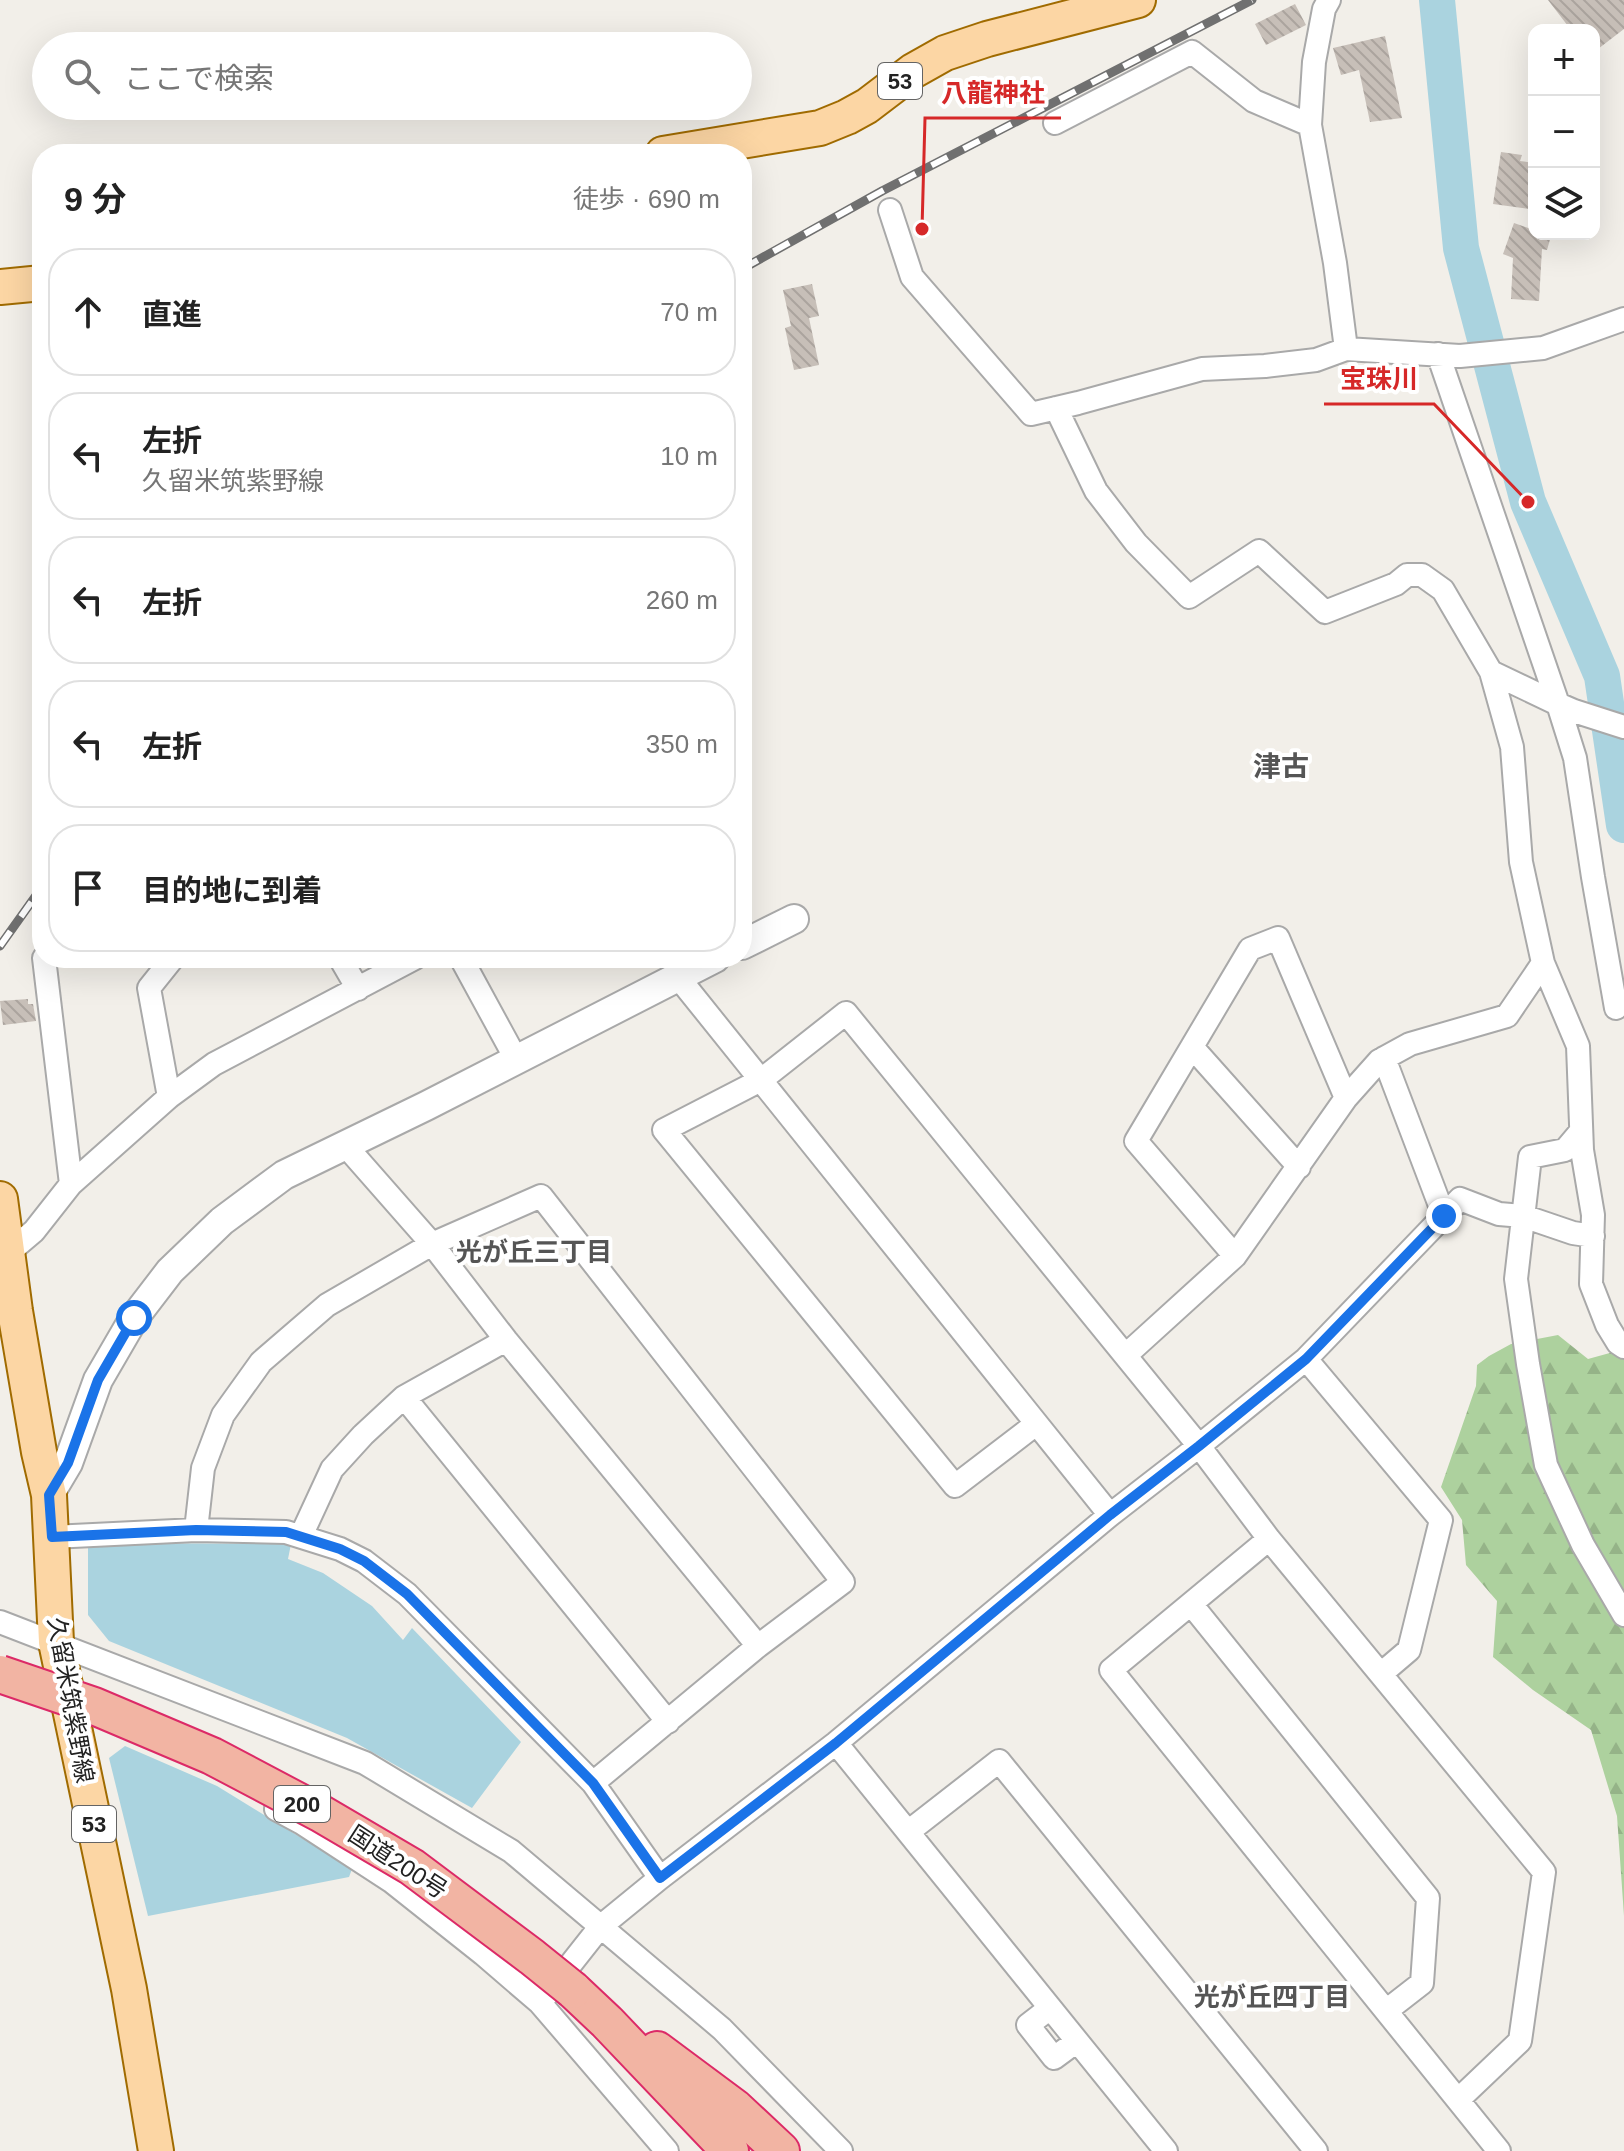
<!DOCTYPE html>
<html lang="ja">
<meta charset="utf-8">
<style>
:root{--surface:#fff;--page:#f6f6f6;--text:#222;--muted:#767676;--line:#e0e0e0}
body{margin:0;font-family:Helvetica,"Noto Sans JP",sans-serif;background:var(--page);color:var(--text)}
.controls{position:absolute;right:24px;top:24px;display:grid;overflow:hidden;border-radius:16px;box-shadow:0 8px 32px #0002}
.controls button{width:72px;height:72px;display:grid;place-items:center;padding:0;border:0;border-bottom:2px solid var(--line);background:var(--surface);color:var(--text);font:40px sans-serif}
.stop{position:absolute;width:24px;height:24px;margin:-18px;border:6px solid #1a73e8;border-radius:50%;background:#fff}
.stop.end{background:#1a73e8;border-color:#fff;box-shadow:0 2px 8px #0008}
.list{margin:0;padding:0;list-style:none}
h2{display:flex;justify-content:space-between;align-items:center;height:104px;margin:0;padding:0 32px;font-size:34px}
h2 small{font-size:26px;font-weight:400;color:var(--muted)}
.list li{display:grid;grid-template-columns:52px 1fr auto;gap:24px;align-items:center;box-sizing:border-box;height:128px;margin:0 16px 16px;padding:0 16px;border:2px solid var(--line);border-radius:32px}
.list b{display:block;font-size:30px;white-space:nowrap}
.list p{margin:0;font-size:26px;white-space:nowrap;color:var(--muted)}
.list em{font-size:26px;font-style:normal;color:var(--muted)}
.icon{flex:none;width:44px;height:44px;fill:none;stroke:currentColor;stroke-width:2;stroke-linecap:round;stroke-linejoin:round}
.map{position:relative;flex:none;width:1624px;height:2151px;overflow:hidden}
.search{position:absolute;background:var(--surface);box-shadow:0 8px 32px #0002;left:32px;top:32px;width:720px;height:88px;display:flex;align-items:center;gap:20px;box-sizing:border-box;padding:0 28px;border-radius:44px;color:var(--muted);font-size:30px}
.panel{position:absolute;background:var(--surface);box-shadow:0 8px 32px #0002;left:32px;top:144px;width:720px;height:824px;border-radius:32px}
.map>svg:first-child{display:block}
.forest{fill:url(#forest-firs)}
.water{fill:#aad3df}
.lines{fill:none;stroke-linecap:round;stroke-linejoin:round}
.river{stroke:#aad3df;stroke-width:36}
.building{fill:url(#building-back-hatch)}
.minor-casing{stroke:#a9a9a9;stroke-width:26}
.tertiary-casing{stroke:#a9a9a9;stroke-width:32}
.primary-casing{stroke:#a06b00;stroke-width:38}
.trunk-casing{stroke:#dc2a67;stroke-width:40}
.minor{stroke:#fff;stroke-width:22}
.tertiary{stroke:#fff;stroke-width:28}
.primary{stroke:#fcd6a4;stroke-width:34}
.trunk{stroke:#f2b4a3;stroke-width:36}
.rail-casing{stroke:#707070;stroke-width:9}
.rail{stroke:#fff;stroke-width:6;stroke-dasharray:18;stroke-linecap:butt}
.trunk-bridge-casing{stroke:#dc2a67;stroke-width:40;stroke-linecap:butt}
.trunk-bridge{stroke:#f2b4a3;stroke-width:36}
.route{stroke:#1a73e8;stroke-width:10}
.labels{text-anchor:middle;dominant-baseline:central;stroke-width:8;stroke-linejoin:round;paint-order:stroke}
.shield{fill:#fff;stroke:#646464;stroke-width:2}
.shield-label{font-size:22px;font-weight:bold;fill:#222}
.street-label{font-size:24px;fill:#222;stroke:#fff}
.neighbourhood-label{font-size:26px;font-weight:bold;fill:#555;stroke:#fff}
.quarter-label{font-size:28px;font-weight:bold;fill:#555;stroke:#fff}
.leader{fill:none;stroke:#d62828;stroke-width:3}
.callout-dot{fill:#d62828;stroke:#fff;stroke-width:3}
.callout-label{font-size:26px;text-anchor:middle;font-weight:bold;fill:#d62828;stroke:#fff;stroke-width:8;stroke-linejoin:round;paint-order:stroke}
</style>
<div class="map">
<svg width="1624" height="2151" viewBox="0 0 1624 2151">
<defs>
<pattern id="forest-firs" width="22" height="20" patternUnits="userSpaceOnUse" patternTransform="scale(2)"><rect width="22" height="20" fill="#add19e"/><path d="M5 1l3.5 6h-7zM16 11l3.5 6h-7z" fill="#95b388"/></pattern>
<pattern id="building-back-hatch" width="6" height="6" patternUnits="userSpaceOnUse" patternTransform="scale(2)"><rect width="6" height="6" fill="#c7bfb8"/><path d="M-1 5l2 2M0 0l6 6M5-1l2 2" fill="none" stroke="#aba49e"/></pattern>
</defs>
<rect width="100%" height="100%" fill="#f2efe9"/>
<path class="forest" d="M 1558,1335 L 1588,1359 L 1617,1351 L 1624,1357 L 1624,1916 L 1617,1816 L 1591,1730 L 1533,1690 L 1493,1657 L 1497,1601 L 1466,1565 L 1462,1520 L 1441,1487 L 1476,1386 L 1477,1365 L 1489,1356 L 1511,1344 Z"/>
<path class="water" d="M 88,1543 L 291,1544 L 288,1559 L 323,1573 L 372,1606 L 403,1640 L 412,1628 L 521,1742 L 472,1808 L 347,1738 L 109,1641 L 88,1615 Z
M 125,1746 L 217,1786 L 352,1869 L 349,1877 L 148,1916 L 109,1758 Z"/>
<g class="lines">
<path class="river" d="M 1437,0 L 1461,248 L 1528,502 L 1602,676 L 1624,825"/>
</g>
<path class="building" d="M 1548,0 L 1624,0 L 1624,29 L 1594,52 L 1594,30 L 1571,30 Z
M 1295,4 L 1306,25 L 1266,45 L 1255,24 Z
M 1385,36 L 1402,118 L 1370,122 L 1359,70 L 1341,75 L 1333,48 Z
M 1501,152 L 1522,155 L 1520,161 L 1534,163 L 1529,209 L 1493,204 Z
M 1514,223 L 1534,230 L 1534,234 L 1551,236 L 1547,250 L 1542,249 L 1539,301 L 1511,299 L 1513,258 L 1503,254 Z
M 812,284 L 819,316 L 809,318 L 819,365 L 794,370 L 785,328 L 791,326 L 783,290 Z
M 28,999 L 28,1004 L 33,1004 L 36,1021 L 3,1025 L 0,1001 Z"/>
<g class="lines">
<g class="minor-casing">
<path id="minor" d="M 1329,0 L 1324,9 L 1314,62 L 1310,125 L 1335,263 L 1346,349
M 1055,123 L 1192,52 L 1254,101 L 1310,125
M 890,210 L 912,277 L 1031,414 L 1078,403 L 1202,369 L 1265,366 L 1316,360 L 1346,349 L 1460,356 L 1543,348 L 1624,319
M 1438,354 L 1558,704 L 1574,711 L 1624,727
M 1056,408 L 1096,491 L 1136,543 L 1189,597 L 1259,551 L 1325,612 L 1396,584 L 1407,575 L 1422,575 L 1443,590 L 1491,672 L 1558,704 L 1575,758 L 1593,877 L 1616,1008
M 1491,672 L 1512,747 L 1521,862 L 1543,963 L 1578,1046 L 1582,1150 L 1593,1215 L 1591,1284 L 1607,1325 L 1618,1343 L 1624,1347
M 44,958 L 71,1184
M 340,958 L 358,989
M 461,958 L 516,1059
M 678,977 L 1110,1515
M 1192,1047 L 1299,1167
M 1384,1058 L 1444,1216
M 169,1097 L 149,988 L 173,958
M 1581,1131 L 1565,1150 L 1530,1157 L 1516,1279 L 1528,1364 L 1546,1465 L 1583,1545 L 1624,1615
M 345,1145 L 432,1244 L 506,1340 L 758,1646
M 8,1253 L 34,1231 L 71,1184 L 169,1097 L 214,1064 L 415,958
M 1235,1256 L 1136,1141 L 1250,949 L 1278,938 L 1346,1098
M 1126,1355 L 1235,1256 L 1346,1098 L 1379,1061 L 1410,1044 L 1507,1016 L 1543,963
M 1306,1359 L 1441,1520 L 1409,1650 L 1382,1673
M 404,1397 L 668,1722
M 1036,1424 L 955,1486 L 664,1130 L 761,1080 L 846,1013 L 1199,1446 L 1269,1539 L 1544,1872 L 1520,2041 L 1458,2100
M 196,1530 L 203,1468 L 223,1415 L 261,1362 L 327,1305 L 432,1244 L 541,1196 L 843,1582 L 758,1646 L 593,1783
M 301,1536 L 332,1469 L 363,1435 L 404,1397 L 506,1340
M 52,1537 L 196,1530 L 286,1532 L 340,1549 L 364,1561 L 407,1594 L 593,1783 L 660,1878
M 1269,1539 L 1111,1670 L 1499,2151
M 1191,1604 L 1428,1898 L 1422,1983 L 1386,2011
M 0,1622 L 365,1763 L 511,1851 L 722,2029 L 841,2151
M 836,1743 L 1166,2151
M 276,1809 L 302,1823 L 391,1881 L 483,1954 L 540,2003 L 667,2151
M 908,1832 L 999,1761 L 1316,2151
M 540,2003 L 600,1927 L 660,1878 L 836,1743 L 1110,1515 L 1199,1446 L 1306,1359 L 1460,1199 L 1499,1214 L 1523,1216 L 1573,1233 L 1593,1236
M 1050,2008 L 1028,2025 L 1054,2058 L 1077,2041"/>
</g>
<g class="tertiary-casing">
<path id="tertiary" d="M 742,945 L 794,919
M 49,1495 L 68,1463 L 98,1380 L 134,1318 L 170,1271 L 222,1221 L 284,1175 L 426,1106 L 715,958"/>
</g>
<g class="primary-casing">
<path id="primary" d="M 663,154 L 820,128 L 847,117 L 867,106 L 913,71 L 945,53 L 987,39 L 1138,0
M 0,287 L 42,283
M 0,1199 L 15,1311 L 39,1452 L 49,1495 L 56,1642 L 129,1989 L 156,2151"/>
</g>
<g class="trunk-casing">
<path id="trunk" d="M 573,1990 L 607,2022 L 730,2151
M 657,2050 L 735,2108 L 781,2151"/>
</g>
<use href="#minor" class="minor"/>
<use href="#tertiary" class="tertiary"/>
<use href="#primary" class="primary"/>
<use href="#trunk" class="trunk"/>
<g class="rail-casing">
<path id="rail" d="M 742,269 L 882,191 L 1252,0
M 0,946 L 42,887"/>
</g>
<use href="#rail" class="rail"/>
<g class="trunk-bridge-casing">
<path id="trunk-bridge" d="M 0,1674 L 94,1706 L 212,1756 L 320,1813 L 412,1867 L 532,1957 L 573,1990"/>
</g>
<use href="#trunk-bridge" class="trunk-bridge"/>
</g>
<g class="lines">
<path class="route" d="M 134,1318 L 98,1380 L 68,1463 L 49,1495 L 52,1537 L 196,1530 L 286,1532 L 340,1549 L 364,1561 L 407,1594 L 593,1783 L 660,1878 L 836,1743 L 1110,1515 L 1199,1446 L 1306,1359 L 1444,1216"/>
</g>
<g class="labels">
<g class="shield">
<rect x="878" y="63" width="44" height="36" rx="6"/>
<rect x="274" y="1786" width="56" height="36" rx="6"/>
<rect x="72" y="1806" width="44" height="36" rx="6"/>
</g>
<g class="shield-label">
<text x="900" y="81">53</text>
<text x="302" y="1804">200</text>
<text x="94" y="1824">53</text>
</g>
<g class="street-label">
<text transform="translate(71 1700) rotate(80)">久留米筑紫野線</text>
<text transform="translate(398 1862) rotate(33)">国道200号</text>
</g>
<g class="neighbourhood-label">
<text x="534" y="1252">光が丘三丁目</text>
<text x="1272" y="1997">光が丘四丁目</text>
</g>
<g class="quarter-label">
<text x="1281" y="766">津古</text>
</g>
</g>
<path class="leader" d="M922 229L925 118H1061M1528 502L1434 404H1324"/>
<g class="callout-dot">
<circle cx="922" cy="229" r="8"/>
<circle cx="1528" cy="502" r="8"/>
</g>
<g class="callout-label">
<text x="993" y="102">八龍神社</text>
<text x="1379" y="388">宝珠川</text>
</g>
</svg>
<div class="controls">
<button>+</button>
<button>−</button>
<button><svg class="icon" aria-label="layers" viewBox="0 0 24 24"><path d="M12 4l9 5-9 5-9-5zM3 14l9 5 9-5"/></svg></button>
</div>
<div class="stop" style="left:134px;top:1318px"></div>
<div class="stop end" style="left:1444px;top:1216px"></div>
<div class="search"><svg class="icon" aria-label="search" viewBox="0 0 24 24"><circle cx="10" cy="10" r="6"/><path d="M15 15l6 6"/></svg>ここで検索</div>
<section class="panel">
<h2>9 分<small>徒歩 · 690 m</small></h2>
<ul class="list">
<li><svg class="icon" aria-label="ahead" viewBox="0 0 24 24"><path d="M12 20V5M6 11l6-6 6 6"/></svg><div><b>直進</b></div><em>70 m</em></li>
<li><svg class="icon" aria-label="left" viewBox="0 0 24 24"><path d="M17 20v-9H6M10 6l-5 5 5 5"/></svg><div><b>左折</b><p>久留米筑紫野線</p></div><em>10 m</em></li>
<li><svg class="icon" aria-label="left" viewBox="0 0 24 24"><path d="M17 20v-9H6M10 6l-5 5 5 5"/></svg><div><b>左折</b></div><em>260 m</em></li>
<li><svg class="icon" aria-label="left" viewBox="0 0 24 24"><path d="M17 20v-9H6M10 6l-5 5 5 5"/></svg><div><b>左折</b></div><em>350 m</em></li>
<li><svg class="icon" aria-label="arrive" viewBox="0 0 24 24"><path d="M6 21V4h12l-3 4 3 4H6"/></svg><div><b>目的地に到着</b></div></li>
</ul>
</section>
</div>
